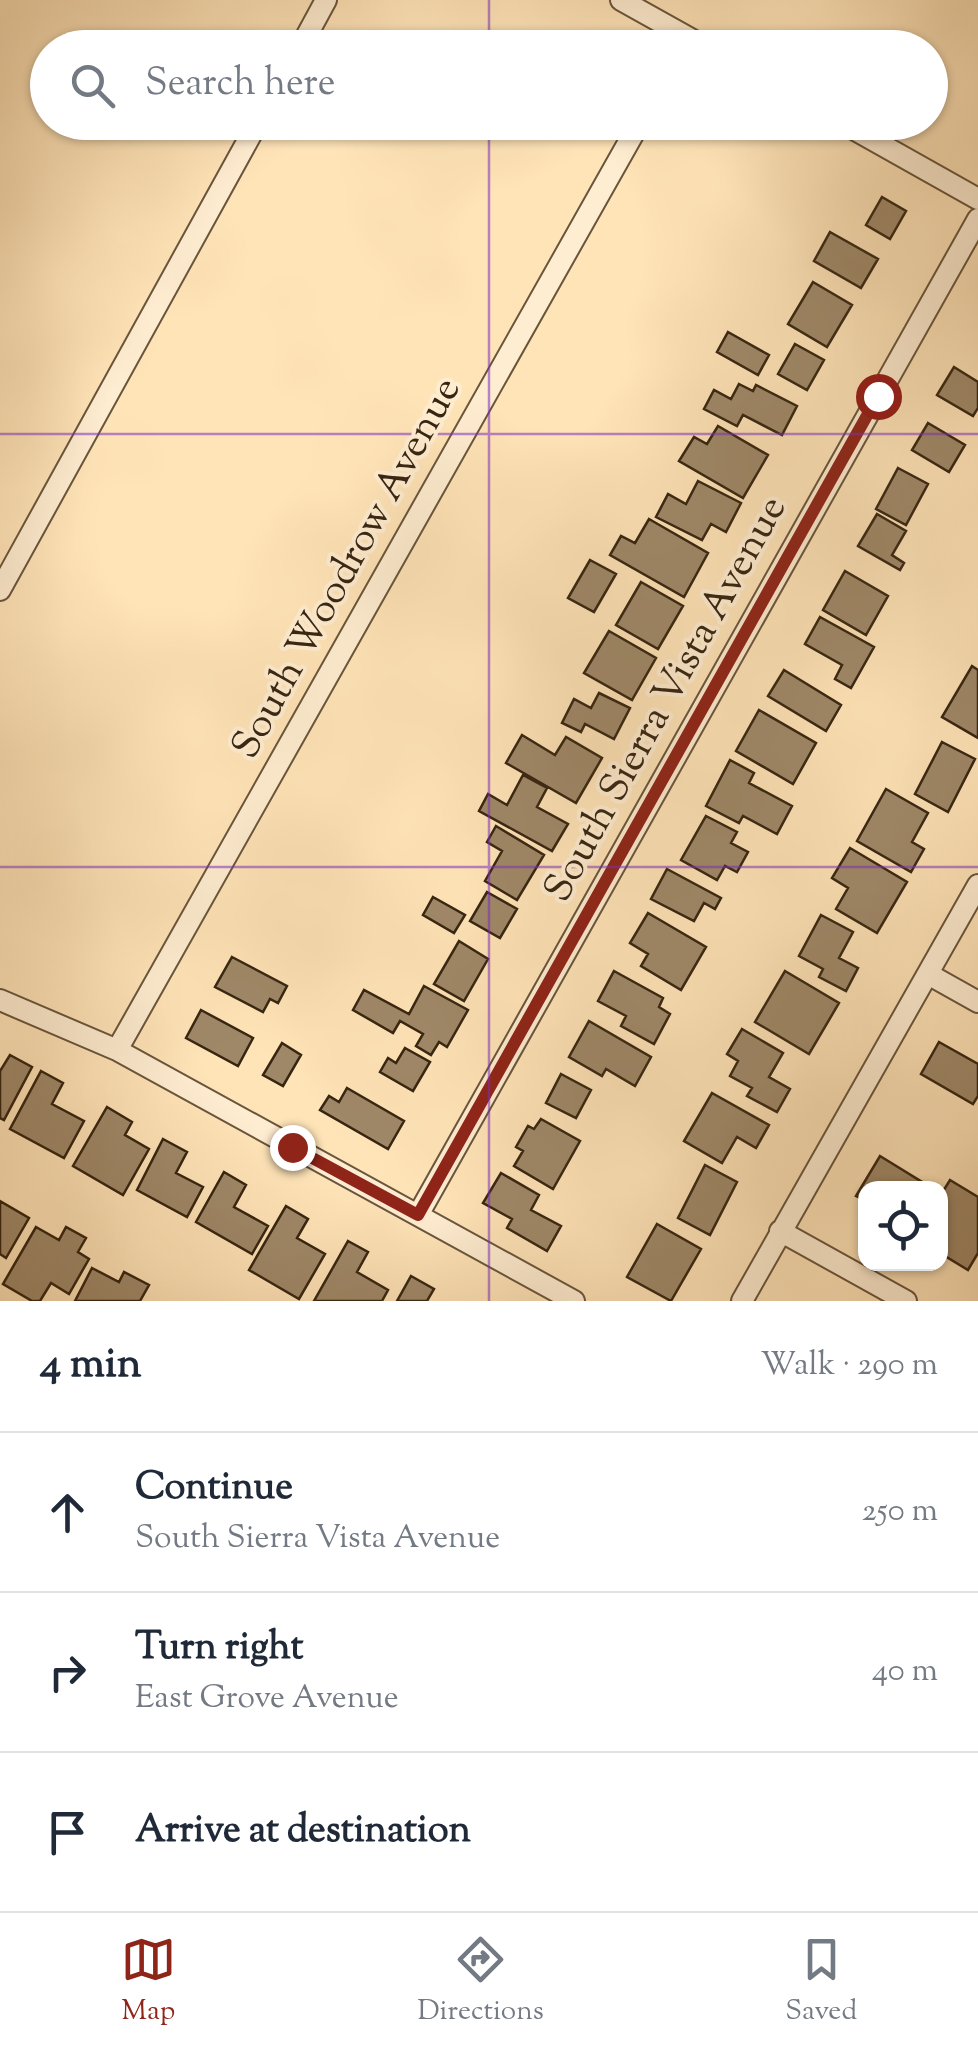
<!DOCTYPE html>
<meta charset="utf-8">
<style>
:root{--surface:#fff;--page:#f2f2f3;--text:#1f2937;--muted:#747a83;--line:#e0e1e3;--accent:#8f2418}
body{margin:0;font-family:"Sorts Mill Goudy",serif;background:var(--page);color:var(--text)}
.controls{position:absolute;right:30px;bottom:30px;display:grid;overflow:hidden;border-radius:20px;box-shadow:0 2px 8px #0004}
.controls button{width:90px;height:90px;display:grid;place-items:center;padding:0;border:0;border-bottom:2px solid var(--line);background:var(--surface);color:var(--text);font:50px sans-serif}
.stop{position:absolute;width:30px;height:30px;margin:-22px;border:8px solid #8f2418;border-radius:50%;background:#fff}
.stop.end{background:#8f2418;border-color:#fff;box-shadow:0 2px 10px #0008}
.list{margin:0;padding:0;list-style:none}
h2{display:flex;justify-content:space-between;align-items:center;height:130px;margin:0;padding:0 40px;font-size:42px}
h2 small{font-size:32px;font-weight:400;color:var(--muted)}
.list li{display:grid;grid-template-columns:65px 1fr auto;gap:30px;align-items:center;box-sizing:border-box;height:160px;padding:0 40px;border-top:2px solid var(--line)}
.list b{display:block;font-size:38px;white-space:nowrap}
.list p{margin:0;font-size:32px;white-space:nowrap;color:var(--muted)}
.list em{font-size:32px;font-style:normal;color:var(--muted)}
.icon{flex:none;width:55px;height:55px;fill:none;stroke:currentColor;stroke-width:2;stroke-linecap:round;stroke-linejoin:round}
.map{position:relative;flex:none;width:978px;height:1301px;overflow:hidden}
.search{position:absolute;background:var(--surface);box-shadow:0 2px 8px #0004;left:30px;right:30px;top:30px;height:110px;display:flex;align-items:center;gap:25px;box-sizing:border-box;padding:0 35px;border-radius:55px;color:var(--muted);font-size:38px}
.sheet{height:610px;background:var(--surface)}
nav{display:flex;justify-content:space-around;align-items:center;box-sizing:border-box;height:140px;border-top:2px solid var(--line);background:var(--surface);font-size:28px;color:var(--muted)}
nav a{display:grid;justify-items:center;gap:5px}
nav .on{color:var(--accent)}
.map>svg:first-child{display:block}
.building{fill:#9f8868;stroke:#372511;stroke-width:2.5}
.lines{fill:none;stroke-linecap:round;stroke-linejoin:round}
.street-casing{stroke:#69553b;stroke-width:24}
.street{stroke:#ffedd1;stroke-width:20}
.route{stroke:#8f2418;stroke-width:12}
.grid{fill:none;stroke:#7b2cbf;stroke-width:2.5;stroke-opacity:0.55}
.labels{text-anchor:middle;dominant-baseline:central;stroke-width:8;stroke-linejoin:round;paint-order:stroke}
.street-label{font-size:40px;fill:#372511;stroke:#ffedd1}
</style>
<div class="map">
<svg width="978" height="1301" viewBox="0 0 978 1301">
<rect width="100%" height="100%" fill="#ffe4b8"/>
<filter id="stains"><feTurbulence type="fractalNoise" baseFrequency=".002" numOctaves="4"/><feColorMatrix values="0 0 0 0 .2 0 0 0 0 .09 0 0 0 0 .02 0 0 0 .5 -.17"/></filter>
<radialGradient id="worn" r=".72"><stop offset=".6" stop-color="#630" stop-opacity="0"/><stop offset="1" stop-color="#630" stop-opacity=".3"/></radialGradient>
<path class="building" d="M 882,197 L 906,211 L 890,239 L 866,225 Z
M 830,232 L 878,259 L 861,288 L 814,261 Z
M 813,282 L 852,305 L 827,347 L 788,324 Z
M 728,332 L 769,355 L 758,375 L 717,352 Z
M 795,344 L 824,360 L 807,390 L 778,374 Z
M 954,367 L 978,382 L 978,408 L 973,416 L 937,395 Z
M 739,384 L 753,391 L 756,385 L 797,406 L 782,435 L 743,415 L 737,426 L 704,409 L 714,390 L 731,399 Z
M 928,423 L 965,445 L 949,472 L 912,450 Z
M 718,426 L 768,455 L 743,498 L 679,461 L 694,437 L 707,444 Z
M 898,468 L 928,484 L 906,525 L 876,509 Z
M 698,481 L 741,503 L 726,532 L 711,524 L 702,540 L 656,517 L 668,494 L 686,504 Z
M 877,514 L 906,531 L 892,555 L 904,563 L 900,570 L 858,546 Z
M 649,519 L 708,553 L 684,597 L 610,555 L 621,536 L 635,543 Z
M 590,560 L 616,574 L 594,612 L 568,598 Z
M 845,571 L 888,596 L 866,635 L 823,610 Z
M 641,582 L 683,606 L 658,649 L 616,625 Z
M 820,617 L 874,647 L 851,688 L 835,679 L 842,665 L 805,644 Z
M 609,631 L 656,658 L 632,700 L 584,673 Z
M 972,666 L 978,670 L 978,738 L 942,717 Z
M 784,670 L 841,705 L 826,731 L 768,696 Z
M 599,693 L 630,708 L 614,739 L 585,724 L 581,732 L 562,723 L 574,699 L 591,708 Z
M 759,710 L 816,743 L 793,784 L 736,751 Z
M 522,735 L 555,755 L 566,737 L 602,758 L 576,803 L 506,763 Z
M 942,742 L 975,759 L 948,812 L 915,794 Z
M 730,760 L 754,773 L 749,783 L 792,806 L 777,834 L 743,816 L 739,823 L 706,806 Z
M 523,775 L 547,788 L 537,807 L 568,824 L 552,851 L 479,811 L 488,794 L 507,805 Z
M 886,789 L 928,813 L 912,842 L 924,849 L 911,872 L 857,841 Z
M 706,816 L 737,832 L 731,843 L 748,852 L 737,872 L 725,866 L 717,880 L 681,860 Z
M 496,826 L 544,855 L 517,900 L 485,881 L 502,851 L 487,842 Z
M 850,848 L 907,882 L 877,933 L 836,909 L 848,888 L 832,878 Z
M 667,869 L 721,898 L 715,909 L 704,903 L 694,921 L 651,899 Z
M 487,892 L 517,909 L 500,938 L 470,921 Z
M 433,897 L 465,915 L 454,933 L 423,915 Z
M 648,913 L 706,947 L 681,990 L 641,966 L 648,954 L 630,943 Z
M 821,915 L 853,932 L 839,958 L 858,968 L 846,991 L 819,977 L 823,969 L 799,956 Z
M 459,941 L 488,959 L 464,1001 L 434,984 Z
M 232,957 L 287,986 L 278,1003 L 270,999 L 263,1012 L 215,987 Z
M 614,971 L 663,998 L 659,1007 L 670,1014 L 654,1044 L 621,1026 L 626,1016 L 598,1001 Z
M 785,971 L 839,1003 L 809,1054 L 755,1022 Z
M 424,986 L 468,1010 L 447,1047 L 439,1042 L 431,1055 L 416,1046 L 423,1034 L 400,1021 L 393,1033 L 353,1010 L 364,990 L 409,1014 Z
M 201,1010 L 253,1038 L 238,1066 L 186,1038 Z
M 589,1021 L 651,1057 L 635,1086 L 606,1069 L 602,1076 L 569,1057 Z
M 742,1029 L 783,1053 L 769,1077 L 790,1089 L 777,1112 L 747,1096 L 752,1088 L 730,1076 L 738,1061 L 727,1054 Z
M 939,1042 L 978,1064 L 978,1096 L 973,1104 L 921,1074 Z
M 282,1043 L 301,1055 L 283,1086 L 263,1075 Z
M 405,1048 L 430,1062 L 413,1091 L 380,1072 L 388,1058 L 396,1063 Z
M 10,1055 L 32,1067 L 4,1120 L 0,1118 L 0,1071 Z
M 41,1071 L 63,1083 L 52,1104 L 84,1121 L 64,1158 L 10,1129 Z
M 561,1074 L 591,1090 L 576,1118 L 546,1103 Z
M 347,1088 L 404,1121 L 388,1149 L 320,1110 L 329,1096 L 339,1102 Z
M 712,1093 L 769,1125 L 756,1148 L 737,1137 L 722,1163 L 684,1141 Z
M 107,1107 L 132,1122 L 125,1135 L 149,1149 L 123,1195 L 73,1166 Z
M 541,1119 L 580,1141 L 553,1189 L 514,1166 L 523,1151 L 516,1147 L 528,1126 L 534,1129 Z
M 163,1139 L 187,1152 L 176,1173 L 203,1187 L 187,1217 L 137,1190 Z
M 880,1156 L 927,1185 L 925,1188 L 866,1188 L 866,1201 L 856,1196 Z
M 705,1165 L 737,1182 L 710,1235 L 678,1218 Z
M 224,1172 L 246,1185 L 234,1207 L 268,1226 L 252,1254 L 196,1222 Z
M 501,1173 L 539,1195 L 531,1210 L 561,1226 L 547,1251 L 507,1228 L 512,1219 L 483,1203 Z
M 950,1180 L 978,1197 L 978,1253 L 968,1270 L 940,1253 L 940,1196 Z
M 0,1201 L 29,1218 L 6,1258 L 0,1254 Z
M 286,1206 L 308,1219 L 297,1238 L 325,1254 L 299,1299 L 249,1270 Z
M 657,1224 L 701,1249 L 671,1301 L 627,1277 Z
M 36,1227 L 59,1240 L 66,1227 L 86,1238 L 78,1252 L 89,1259 L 69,1294 L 51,1283 L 40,1301 L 32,1301 L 3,1284 Z
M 348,1241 L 368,1252 L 357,1272 L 388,1290 L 382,1301 L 314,1301 Z
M 92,1268 L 119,1282 L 124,1272 L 149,1285 L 140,1301 L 75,1301 Z
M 411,1276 L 434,1289 L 427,1301 L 397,1301 Z"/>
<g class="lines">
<g class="street-casing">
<path id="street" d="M 621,0 L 707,48
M 300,48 L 326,0
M 841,122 L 978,199
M 0,590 L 258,122
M 928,974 L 978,1002
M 0,1000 L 117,1050 L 574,1301
M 117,1050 L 640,122
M 418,1215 L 978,219
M 780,1231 L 906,1301
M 742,1301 L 978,885"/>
</g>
<use href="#street" class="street"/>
</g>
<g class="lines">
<path class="route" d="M 292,1147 L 418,1215 L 878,396"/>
</g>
<path class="grid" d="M 489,0 L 489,48M 489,122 L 489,1301M 0,434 L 978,434M 0,867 L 978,867"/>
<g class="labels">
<g class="street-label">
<text transform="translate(348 569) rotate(-61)">South Woodrow Avenue</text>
<text transform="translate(667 700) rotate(-61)">South Sierra Vista Avenue</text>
</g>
</g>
<rect width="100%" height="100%" filter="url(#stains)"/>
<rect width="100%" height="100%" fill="url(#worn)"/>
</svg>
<div class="controls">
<button><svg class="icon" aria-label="locate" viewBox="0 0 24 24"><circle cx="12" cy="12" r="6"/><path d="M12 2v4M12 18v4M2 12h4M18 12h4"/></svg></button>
</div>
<div class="stop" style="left:878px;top:396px"></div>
<div class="stop end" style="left:292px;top:1147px"></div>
<div class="search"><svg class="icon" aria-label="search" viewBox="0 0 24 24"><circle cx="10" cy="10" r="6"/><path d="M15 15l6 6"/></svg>Search here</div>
</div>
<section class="sheet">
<h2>4 min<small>Walk · 290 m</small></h2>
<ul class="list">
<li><svg class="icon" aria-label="ahead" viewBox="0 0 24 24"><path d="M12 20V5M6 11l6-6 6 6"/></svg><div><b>Continue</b><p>South Sierra Vista Avenue</p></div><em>250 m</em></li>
<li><svg class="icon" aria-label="right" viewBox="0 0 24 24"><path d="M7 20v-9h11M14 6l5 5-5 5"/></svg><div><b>Turn right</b><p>East Grove Avenue</p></div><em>40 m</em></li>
<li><svg class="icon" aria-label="arrive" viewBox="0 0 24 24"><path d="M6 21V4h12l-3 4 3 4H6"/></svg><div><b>Arrive at destination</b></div></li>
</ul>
</section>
<nav>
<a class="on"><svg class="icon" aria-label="map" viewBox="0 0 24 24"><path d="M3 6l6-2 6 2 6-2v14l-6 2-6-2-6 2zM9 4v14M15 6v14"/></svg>Map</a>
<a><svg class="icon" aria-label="directions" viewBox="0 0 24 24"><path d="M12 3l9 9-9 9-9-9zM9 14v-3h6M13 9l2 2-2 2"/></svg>Directions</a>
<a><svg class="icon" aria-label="saved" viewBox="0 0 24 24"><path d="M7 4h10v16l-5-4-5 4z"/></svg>Saved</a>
</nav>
